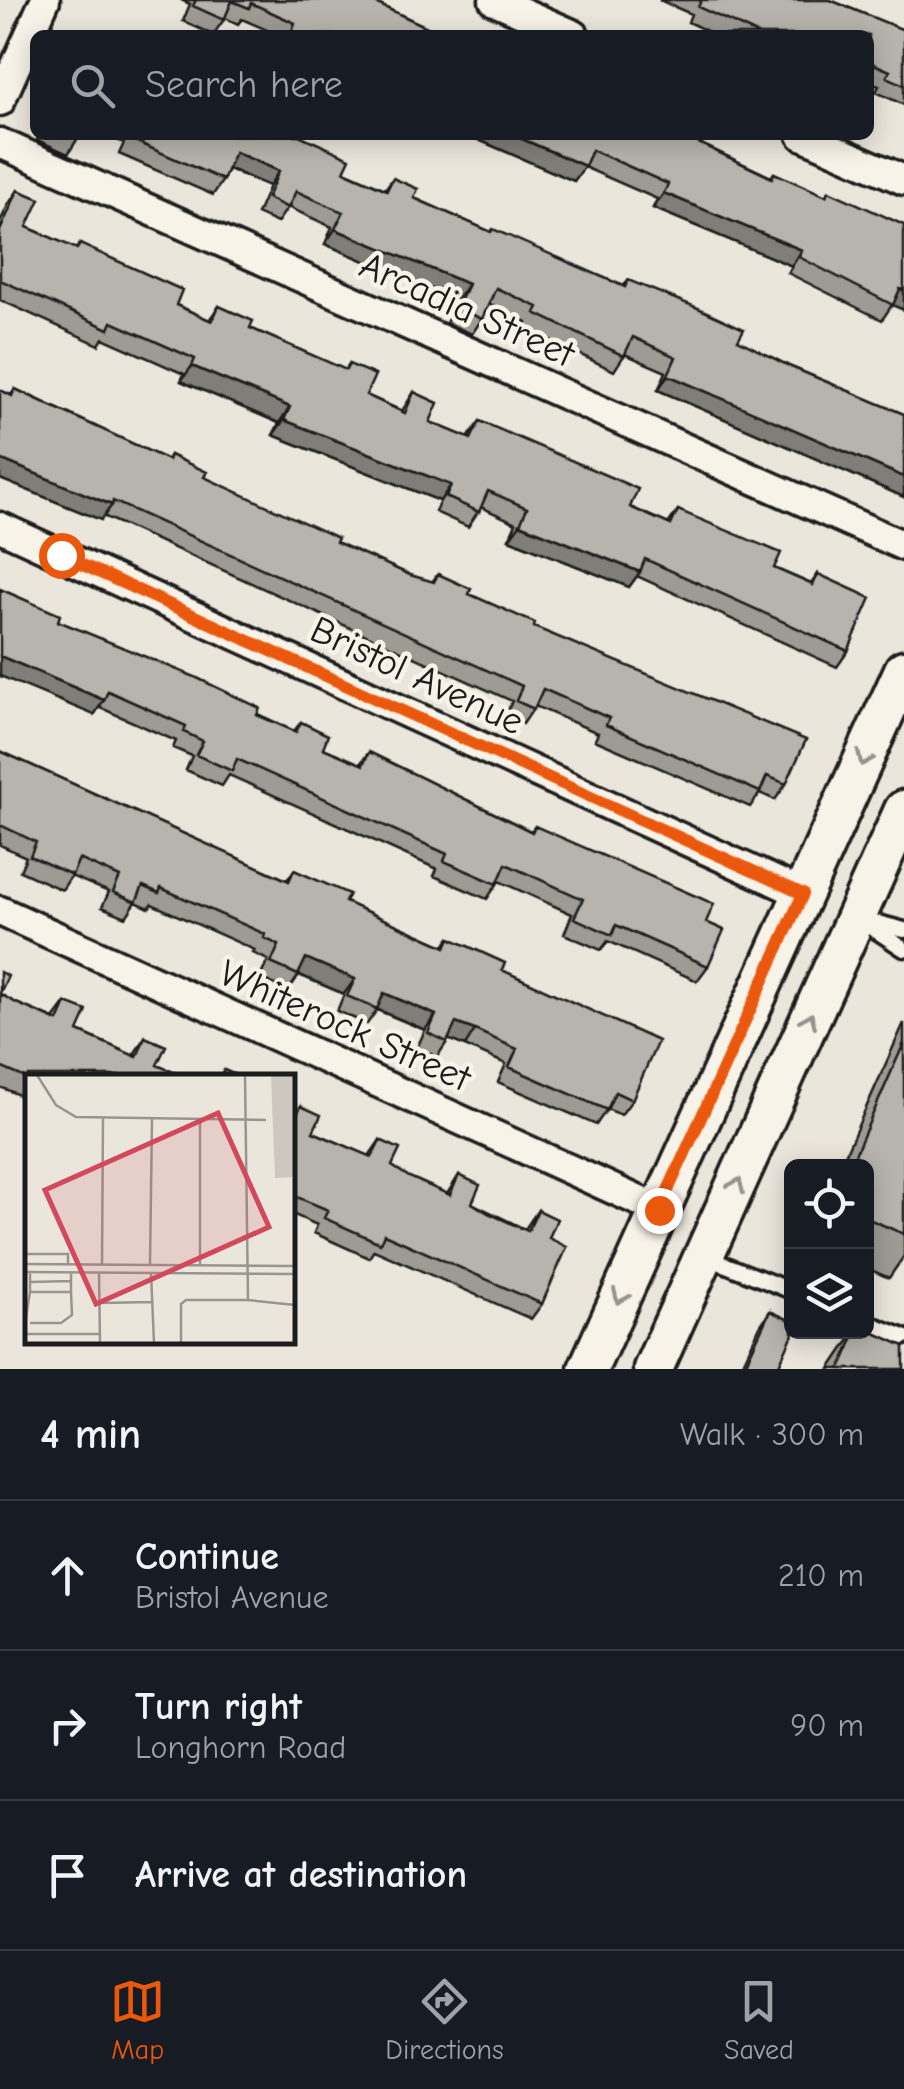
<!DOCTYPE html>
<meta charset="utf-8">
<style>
:root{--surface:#171b24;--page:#20242c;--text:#f1f3f6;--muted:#9ea1a6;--line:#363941;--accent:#ea580c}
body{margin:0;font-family:"Comic Neue",sans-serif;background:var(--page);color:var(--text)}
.controls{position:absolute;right:30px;bottom:30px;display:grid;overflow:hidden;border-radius:15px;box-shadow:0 5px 25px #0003}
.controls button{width:90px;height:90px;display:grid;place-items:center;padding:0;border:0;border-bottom:2px solid var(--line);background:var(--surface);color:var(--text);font:50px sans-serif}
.stop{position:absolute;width:30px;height:30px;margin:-22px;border:8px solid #ea580c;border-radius:50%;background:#fff}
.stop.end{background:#ea580c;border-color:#fff;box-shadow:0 2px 10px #0008}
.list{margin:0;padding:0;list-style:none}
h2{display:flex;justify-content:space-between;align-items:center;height:130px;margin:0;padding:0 40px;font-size:42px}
h2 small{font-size:32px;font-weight:400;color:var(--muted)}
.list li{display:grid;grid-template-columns:65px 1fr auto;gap:30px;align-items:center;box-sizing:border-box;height:150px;padding:0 40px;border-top:2px solid var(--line)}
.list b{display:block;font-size:38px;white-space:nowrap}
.list p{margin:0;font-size:32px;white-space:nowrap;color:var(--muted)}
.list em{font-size:32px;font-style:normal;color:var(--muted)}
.icon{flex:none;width:55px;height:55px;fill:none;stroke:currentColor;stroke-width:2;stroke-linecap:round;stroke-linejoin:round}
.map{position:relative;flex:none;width:904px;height:1369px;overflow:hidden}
.search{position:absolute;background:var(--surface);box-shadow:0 5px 25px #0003;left:30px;right:30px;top:30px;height:110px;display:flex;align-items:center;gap:25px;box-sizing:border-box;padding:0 35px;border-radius:15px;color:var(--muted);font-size:38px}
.sheet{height:580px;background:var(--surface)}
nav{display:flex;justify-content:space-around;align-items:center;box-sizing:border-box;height:140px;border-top:2px solid var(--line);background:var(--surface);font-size:28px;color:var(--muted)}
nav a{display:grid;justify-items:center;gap:5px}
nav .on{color:var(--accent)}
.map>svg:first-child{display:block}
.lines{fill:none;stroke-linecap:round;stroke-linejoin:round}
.lane-casing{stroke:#1c1c1c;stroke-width:21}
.street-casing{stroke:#1c1c1c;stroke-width:35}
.secondary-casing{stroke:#1c1c1c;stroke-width:45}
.lane{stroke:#f7f3e8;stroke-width:14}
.street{stroke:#f7f3e8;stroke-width:28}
.secondary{stroke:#f7f3e8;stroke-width:38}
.wall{fill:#9d9b94;stroke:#1c1c1c;stroke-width:2.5}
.shaded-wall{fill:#7f7e78;stroke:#1c1c1c;stroke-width:2.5}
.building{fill:#b6b4ac;stroke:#1c1c1c;stroke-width:2.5}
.oneway{stroke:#94928c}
.route{stroke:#ea580c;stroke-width:12}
.labels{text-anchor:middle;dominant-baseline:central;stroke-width:9;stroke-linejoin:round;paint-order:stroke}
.street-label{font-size:38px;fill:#1c1c1c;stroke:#f7f3e8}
.inset-road{fill:none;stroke:#98958f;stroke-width:2.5}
.view{fill:#d1495b;fill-opacity:0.15;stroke:#d1495b;stroke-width:5}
.inset-edge{fill:none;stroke:#1c1c1c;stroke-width:5}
</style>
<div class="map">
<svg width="904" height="1369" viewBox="0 0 904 1369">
<rect width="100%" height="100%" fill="#eae6dc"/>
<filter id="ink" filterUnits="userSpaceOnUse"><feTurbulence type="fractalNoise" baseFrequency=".01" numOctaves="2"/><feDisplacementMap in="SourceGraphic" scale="20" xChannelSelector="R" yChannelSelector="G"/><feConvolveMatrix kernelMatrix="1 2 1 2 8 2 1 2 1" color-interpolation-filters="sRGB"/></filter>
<g filter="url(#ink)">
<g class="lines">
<g class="lane-casing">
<path id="lane" d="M 860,920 L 904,949
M 870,921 L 904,930
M 706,1257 L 792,1291
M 866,1322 L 904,1337"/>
</g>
<g class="street-casing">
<path id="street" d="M 494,0 L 574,35
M 0,101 L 45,0
M 802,135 L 904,180
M 0,143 L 904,546
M 0,527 L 803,894
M 0,911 L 659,1210"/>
</g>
<g class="secondary-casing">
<path id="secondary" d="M 588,1369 L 904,670
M 653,1369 L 904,810"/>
</g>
<use href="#lane" class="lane"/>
<use href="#street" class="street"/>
<use href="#secondary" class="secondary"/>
</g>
<path class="wall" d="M 181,0 L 369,0 L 444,35 L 278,35 L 242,19 L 238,24 L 225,18 L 213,35 L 183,21 L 190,4 Z
M 659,0 L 830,0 L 904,30 L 904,105 L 876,92 L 879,86 L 869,82 L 869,35 L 715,35 L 688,22 L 691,14 Z
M 39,135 L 80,135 L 68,154 L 37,140 Z
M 106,135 L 299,135 L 344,171 L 385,189 L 393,178 L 414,198 L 491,232 L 624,286 L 628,280 L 738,340 L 791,367 L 904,414 L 904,497 L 658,390 L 666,372 L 625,354 L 614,371 L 525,328 L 527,322 L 489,304 L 482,319 L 472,334 L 446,323 L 457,300 L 325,244 L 332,227 L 288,207 L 277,223 L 257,214 L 269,186 L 228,169 L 223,180 L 213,195 L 119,154 L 124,143 Z
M 467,135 L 682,135 L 771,177 L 774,173 L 825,196 L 829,191 L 892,305 L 882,320 L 788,273 L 792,266 L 653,208 L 657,199 L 584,167 L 574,181 Z
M 18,190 L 27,227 L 76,249 L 80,244 L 176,305 L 209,320 L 219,306 L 250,328 L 345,370 L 349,364 L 366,395 L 402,411 L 414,392 L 430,422 L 468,438 L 480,421 L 630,507 L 668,524 L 678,510 L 774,568 L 811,584 L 818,574 L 848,651 L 837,667 L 637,576 L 629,587 L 509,539 L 516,523 L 481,507 L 468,527 L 435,512 L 440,501 L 273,435 L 279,423 L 181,381 L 184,374 L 103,338 L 99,345 L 0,300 L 0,222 L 8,205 Z
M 15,389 L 167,460 L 170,455 L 204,477 L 336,542 L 410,575 L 432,582 L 438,574 L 469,594 L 534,627 L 786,784 L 775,800 L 760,793 L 750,807 L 595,740 L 598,733 L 535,706 L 523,724 L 505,716 L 512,701 L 103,516 L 101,520 L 0,479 L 0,390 L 11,395 Z
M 58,621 L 294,731 L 301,722 L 323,748 L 360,764 L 369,752 L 531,831 L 535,826 L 706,922 L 708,966 L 697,981 L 608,941 L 601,950 L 564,934 L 572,914 L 499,881 L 487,899 L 434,876 L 437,869 L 229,775 L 222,786 L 186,770 L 192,756 L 173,748 L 176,741 L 99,707 L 94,715 Z
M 0,751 L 287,880 L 294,870 L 345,902 L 444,946 L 450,938 L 502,970 L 632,1100 L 621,1115 L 607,1109 L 596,1125 L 498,1082 L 506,1064 L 449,1039 L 437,1057 L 417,1048 L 425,1030 L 377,1010 L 367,1024 L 337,1011 L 344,994 L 299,975 L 288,991 L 260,978 L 268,960 L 253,953 L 255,950 L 152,904 L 149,908 L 136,902 L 126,917 L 102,907 L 109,892 L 71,876 L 62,890 L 20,871 L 26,857 L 0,845 Z
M 0,994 L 16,1003 L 54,1019 L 66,1003 L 78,1031 L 133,1056 L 145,1037 L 157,1065 L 28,1076 L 28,1099 L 0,1087 Z
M 904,1023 L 904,1256 L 889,1278 L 866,1268 L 866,1166 L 840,1166 Z
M 301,1106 L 313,1132 L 369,1156 L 380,1140 L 392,1166 L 409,1177 L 447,1194 L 459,1175 L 472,1203 L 525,1229 L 538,1210 L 549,1238 L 542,1304 L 531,1319 L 374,1250 L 369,1258 L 314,1233 L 317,1225 L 292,1214 L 292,1118 Z
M 770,1311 L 777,1369 L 740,1369 L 760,1326 Z
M 855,1332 L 866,1332 L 904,1369 L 830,1369 Z"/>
<path class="shaded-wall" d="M 467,135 L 513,135 L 585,166 L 574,181 Z
M 235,152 L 279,171 L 269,186 L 225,167 Z
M 664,193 L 802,250 L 792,266 L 653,208 Z
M 335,229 L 468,284 L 457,300 L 325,244 Z
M 900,289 L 904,290 L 904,310 L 892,305 Z
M 192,366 L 290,407 L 279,423 L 181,381 Z
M 668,375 L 904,477 L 904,497 L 658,390 Z
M 284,420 L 451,485 L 440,501 L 273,435 Z
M 0,459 L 112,505 L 101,520 L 0,479 Z
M 520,524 L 640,572 L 629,587 L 509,539 Z
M 0,656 L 104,700 L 94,715 L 0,676 Z
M 306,958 L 355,979 L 344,994 L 295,973 Z
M 384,993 L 436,1015 L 425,1030 L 374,1008 Z
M 456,1023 L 475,1030 L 465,1046 L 445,1038 Z"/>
<path class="building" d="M 196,0 L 369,0 L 444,35 L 290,35 L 295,23 L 251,3 L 249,8 L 232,1 L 224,20 L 193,6 Z
M 702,0 L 830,0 L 904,30 L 904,85 L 887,77 L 890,71 L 869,62 L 869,35 L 759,35 L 698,7 Z
M 132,135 L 299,135 L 350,158 L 344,171 L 387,190 L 393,178 L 418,189 L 414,198 L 491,232 L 493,229 L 625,287 L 628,280 L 698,308 L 744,329 L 738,340 L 791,367 L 904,414 L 904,477 L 668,375 L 676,357 L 633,337 L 624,356 L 535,313 L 538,307 L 496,288 L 482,319 L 457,308 L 468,284 L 335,229 L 343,212 L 296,191 L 288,208 L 267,198 L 279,171 L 235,152 L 223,180 L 130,139 Z
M 513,135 L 682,135 L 772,178 L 774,173 L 826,196 L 829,191 L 904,225 L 904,290 L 900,289 L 893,305 L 799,257 L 802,250 L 664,193 L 668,184 L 592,150 L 585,166 Z
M 18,190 L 40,199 L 27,227 L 77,249 L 80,244 L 182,290 L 176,305 L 212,321 L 219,306 L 253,321 L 250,328 L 346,370 L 349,364 L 375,375 L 366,395 L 405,413 L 414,392 L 438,403 L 430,422 L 471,439 L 480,421 L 638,489 L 630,507 L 671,525 L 678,510 L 781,553 L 774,568 L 813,585 L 818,574 L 871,598 L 848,651 L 645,559 L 640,572 L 520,524 L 527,508 L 488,491 L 479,512 L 446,497 L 451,485 L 284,420 L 290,407 L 192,366 L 195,359 L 112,322 L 109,329 L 0,280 L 0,231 Z
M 15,389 L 168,460 L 170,455 L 207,472 L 204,477 L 338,538 L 336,542 L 410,575 L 434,582 L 438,574 L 471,589 L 469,594 L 535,623 L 534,627 L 806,740 L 786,784 L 767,776 L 760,792 L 606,725 L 609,718 L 543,689 L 534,709 L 516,701 L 522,686 L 113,501 L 112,505 L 0,459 L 0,390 L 12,396 Z
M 0,589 L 60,615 L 58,621 L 195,677 L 260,708 L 257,715 L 296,732 L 301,722 L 328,735 L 323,748 L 363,765 L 369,752 L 532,832 L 535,826 L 714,904 L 706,922 L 724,930 L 708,966 L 616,925 L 612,935 L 574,918 L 583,899 L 506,864 L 497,884 L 444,861 L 447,854 L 237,759 L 232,771 L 196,755 L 203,741 L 184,732 L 186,726 L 108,691 L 104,700 L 0,656 Z
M 0,751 L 289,881 L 294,870 L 349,894 L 345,902 L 446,947 L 450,938 L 505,963 L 502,970 L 658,1041 L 632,1100 L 615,1092 L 607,1110 L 509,1067 L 517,1049 L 475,1030 L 456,1023 L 447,1042 L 428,1033 L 436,1015 L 384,993 L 377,1009 L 347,996 L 355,979 L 306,958 L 298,975 L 271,963 L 279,945 L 264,938 L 265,934 L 161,888 L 159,893 L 143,886 L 136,902 L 113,892 L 120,877 L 79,859 L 72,875 L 30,856 L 36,842 L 0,825 Z
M 0,972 L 8,976 L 0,993 Z
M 0,994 L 16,1003 L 58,1021 L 66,1003 L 87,1011 L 78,1031 L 137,1057 L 145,1037 L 166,1046 L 157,1065 L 183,1076 L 28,1076 L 28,1079 L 0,1067 Z
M 904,1043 L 904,1234 L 866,1218 L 866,1166 L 850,1166 Z
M 224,1070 L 238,1076 L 221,1076 Z
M 301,1106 L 321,1115 L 313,1132 L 372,1157 L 380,1140 L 400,1149 L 392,1166 L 409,1177 L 450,1195 L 459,1175 L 480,1185 L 472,1203 L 488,1213 L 528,1231 L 538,1210 L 557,1219 L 549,1238 L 567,1247 L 542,1304 L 384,1234 L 380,1243 L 324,1218 L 328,1210 L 292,1195 L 292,1124 Z
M 770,1311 L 792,1321 L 792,1332 L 794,1332 L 777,1369 L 743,1369 Z
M 866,1329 L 904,1346 L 904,1369 L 840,1369 L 856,1332 L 866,1332 Z"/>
<defs><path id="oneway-chevron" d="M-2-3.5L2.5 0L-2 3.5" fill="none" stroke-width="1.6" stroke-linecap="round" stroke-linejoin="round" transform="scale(2.5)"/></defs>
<g class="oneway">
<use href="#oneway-chevron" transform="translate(864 759) rotate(114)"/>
<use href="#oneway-chevron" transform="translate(809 1020) rotate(-66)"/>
<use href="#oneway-chevron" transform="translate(737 1185) rotate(-66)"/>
<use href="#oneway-chevron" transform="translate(620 1297) rotate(114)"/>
</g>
</g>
<g class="lines" filter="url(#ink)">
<path class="route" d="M 61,555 L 803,894 L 659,1210"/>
</g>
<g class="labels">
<g class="street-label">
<text transform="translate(467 310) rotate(24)">Arcadia Street</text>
<text transform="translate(417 676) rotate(25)">Bristol Avenue</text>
<text transform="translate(345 1026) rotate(24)">Whiterock Street</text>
</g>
</g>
<g transform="translate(25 1074)">
<rect width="270" height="270" fill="#eae6dc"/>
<path d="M 246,1 L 270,1 L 270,103 L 250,104 Z" fill="#ccc8c0"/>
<path class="inset-road" d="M 12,1 L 31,31 L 51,43 L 241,46M 220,1 L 223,226 L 270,231M 175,45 L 175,191M 0,180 L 43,180 L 43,190M 0,190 L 270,192M 77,190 L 78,44M 125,190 L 127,45M 0,198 L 270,200M 5,198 L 5,218 L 46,218 L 46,198M 74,199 L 75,269M 126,199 L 129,269M 5,208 L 46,207M 75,229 L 127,228M 0,249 L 5,218M 5,249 L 36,249 L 47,241 L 46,218M 0,260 L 75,260M 156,269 L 156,230 L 161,226 L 223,226"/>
<path class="view" d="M 193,39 L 244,153 L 71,230 L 20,116 Z"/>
<rect width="270" height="270" class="inset-edge"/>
</g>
</svg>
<div class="controls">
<button><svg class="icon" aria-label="locate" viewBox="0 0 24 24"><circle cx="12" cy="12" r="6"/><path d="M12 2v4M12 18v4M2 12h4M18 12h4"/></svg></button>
<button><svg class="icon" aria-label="layers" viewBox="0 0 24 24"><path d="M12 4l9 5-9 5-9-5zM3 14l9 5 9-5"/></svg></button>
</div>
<div class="stop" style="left:61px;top:555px"></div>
<div class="stop end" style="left:659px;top:1210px"></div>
<div class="search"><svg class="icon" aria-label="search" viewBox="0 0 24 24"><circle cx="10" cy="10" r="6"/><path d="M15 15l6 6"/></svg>Search here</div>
</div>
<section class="sheet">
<h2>4 min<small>Walk · 300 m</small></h2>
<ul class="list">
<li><svg class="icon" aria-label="ahead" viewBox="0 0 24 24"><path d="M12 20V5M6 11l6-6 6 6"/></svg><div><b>Continue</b><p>Bristol Avenue</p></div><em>210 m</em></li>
<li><svg class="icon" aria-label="right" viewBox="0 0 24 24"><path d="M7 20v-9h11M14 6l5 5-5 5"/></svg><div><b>Turn right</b><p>Longhorn Road</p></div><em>90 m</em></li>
<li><svg class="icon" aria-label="arrive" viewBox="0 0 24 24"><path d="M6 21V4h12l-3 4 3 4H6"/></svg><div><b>Arrive at destination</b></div></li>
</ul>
</section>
<nav>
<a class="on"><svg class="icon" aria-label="map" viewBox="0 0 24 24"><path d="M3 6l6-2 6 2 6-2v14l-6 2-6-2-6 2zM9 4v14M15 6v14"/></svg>Map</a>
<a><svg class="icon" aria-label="directions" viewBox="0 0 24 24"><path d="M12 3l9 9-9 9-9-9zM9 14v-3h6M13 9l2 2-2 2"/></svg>Directions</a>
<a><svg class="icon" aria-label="saved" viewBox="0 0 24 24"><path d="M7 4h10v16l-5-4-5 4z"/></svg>Saved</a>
</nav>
